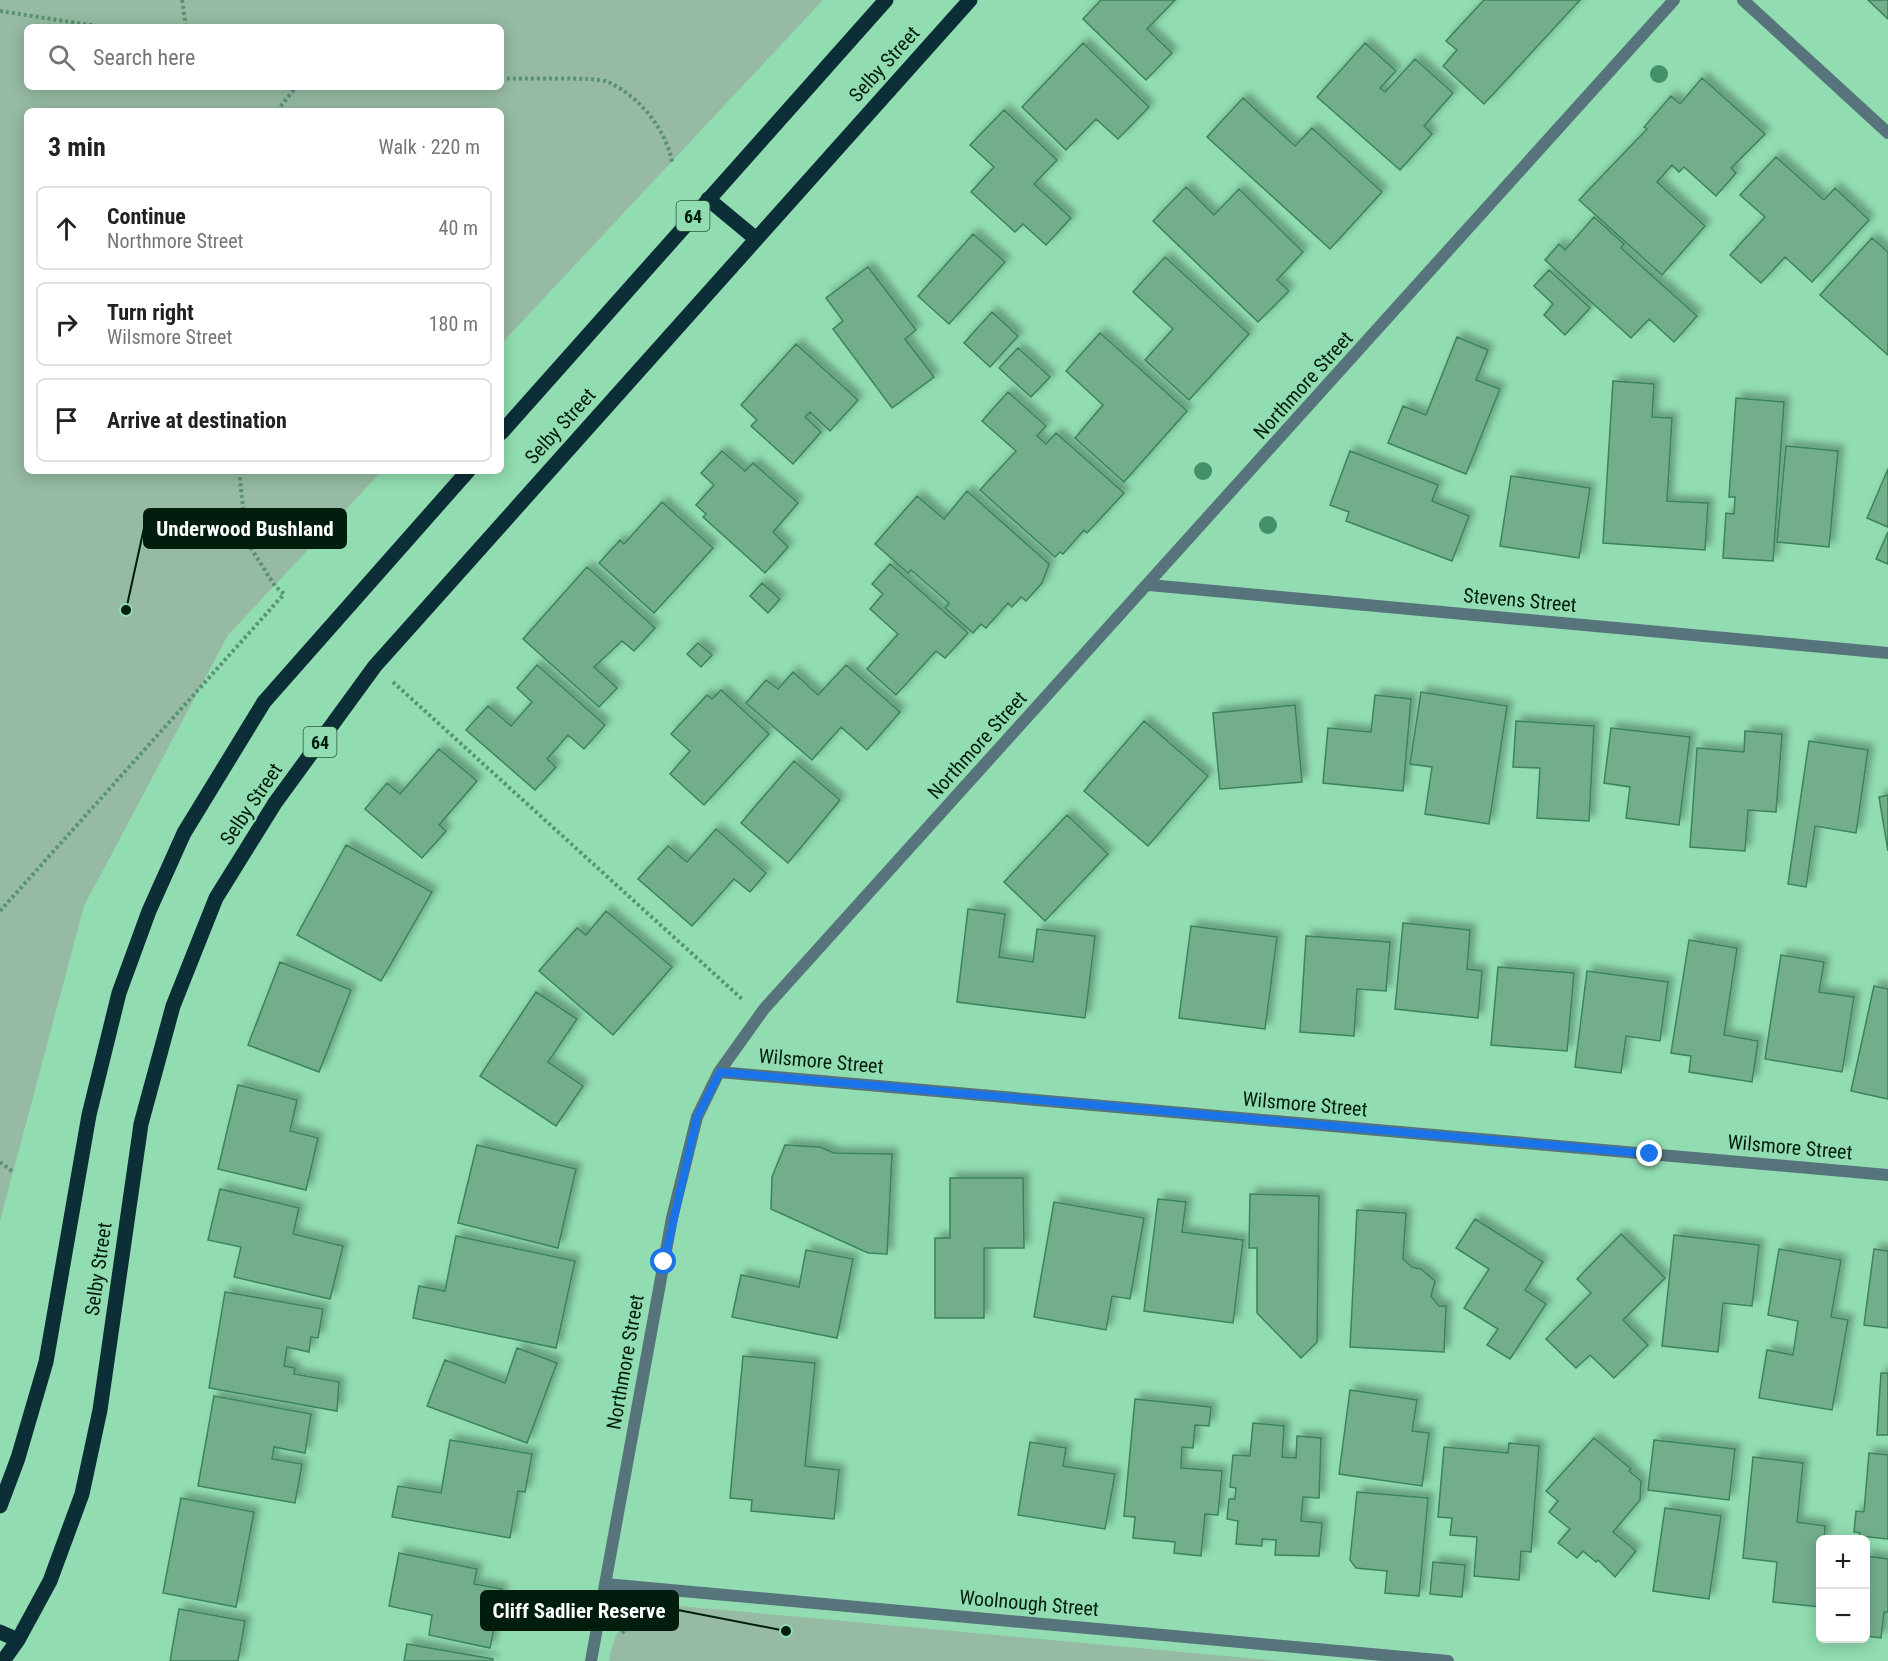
<!DOCTYPE html>
<meta charset="utf-8">
<style>
:root{--surface:#fff;--page:#f6f6f6;--text:#202124;--muted:#757577;--line:#e0e0e0}
body{margin:0;font-family:"Roboto Condensed",sans-serif;background:var(--page);color:var(--text)}
.controls{position:absolute;right:18px;bottom:18px;display:grid;overflow:hidden;border-radius:9px;box-shadow:0 3px 15px #0003}
.controls button{width:54px;height:54px;display:grid;place-items:center;padding:0;border:0;border-bottom:2px solid var(--line);background:var(--surface);color:var(--text);font:30px sans-serif}
.stop{position:absolute;width:18px;height:18px;margin:-14px;border:4px solid #1a73e8;border-radius:50%;background:#fff}
.stop.end{background:#1a73e8;border-color:#fff;box-shadow:0 2px 6px #0008}
.list{margin:0;padding:0;list-style:none}
h2{display:flex;justify-content:space-between;align-items:center;height:78px;margin:0;padding:0 24px;font-size:26px}
h2 small{font-size:20px;font-weight:400;color:var(--muted)}
.list li{display:grid;grid-template-columns:39px 1fr auto;gap:18px;align-items:center;box-sizing:border-box;height:84px;margin:0 12px 12px;padding:0 12px;border:2px solid var(--line);border-radius:9px}
.list b{display:block;font-size:22px;white-space:nowrap}
.list p{margin:0;font-size:20px;white-space:nowrap;color:var(--muted)}
.list em{font-size:20px;font-style:normal;color:var(--muted)}
.icon{flex:none;width:33px;height:33px;fill:none;stroke:currentColor;stroke-width:2;stroke-linecap:round;stroke-linejoin:round}
.map{position:relative;flex:none;width:1888px;height:1661px;overflow:hidden}
.search{position:absolute;background:var(--surface);box-shadow:0 3px 15px #0003;left:24px;top:24px;width:480px;height:66px;display:flex;align-items:center;gap:15px;box-sizing:border-box;padding:0 21px;border-radius:9px;color:var(--muted);font-size:22px}
.panel{position:absolute;background:var(--surface);box-shadow:0 3px 15px #0003;left:24px;top:108px;width:480px;height:366px;border-radius:9px}
.map>svg:first-child{display:block}
.green{fill:#96baa3;fill-rule:evenodd}
.building{fill:#73ae8a;stroke:#3a845c;stroke-width:1.5;filter:url(#shadow)}
.lines{fill:none;stroke-linecap:round;stroke-linejoin:round}
.path{stroke:#599372;stroke-width:4;stroke-dasharray:3 3;stroke-linecap:butt}
.street{stroke:#57747d;stroke-width:12}
.primary{stroke:#0c2e36;stroke-width:15}
.tree{fill:#44906a}
.route{stroke:#1a73e8;stroke-width:8}
.labels{text-anchor:middle;dominant-baseline:central;stroke-width:4.5;stroke-linejoin:round;paint-order:stroke}
.shield{fill:#91dcb0;stroke:#2c563f;stroke-width:1.5}
.shield-label{font-size:18px;font-weight:bold;fill:#001d0e}
.street-label{font-size:20px;fill:#001d0e;stroke:#91dcb0}
.leader{fill:none;stroke:#001d0e;stroke-width:2}
.callout-dot{fill:#001d0e;stroke:#91dcb0;stroke-width:2}
.callout{fill:#001d0e;stroke:#001d0e;stroke-width:2}
.callout-label{font-size:21px;text-anchor:middle;font-weight:bold;fill:#fff}
</style>
<div class="map">
<svg width="1888" height="1661" viewBox="0 0 1888 1661">
<defs>
<filter id="shadow"><feDropShadow dx="5.5" dy="-5.5" stdDeviation="3" flood-color="#0004"/></filter>
</defs>
<rect width="100%" height="100%" fill="#91dcb0"/>
<path class="green" d="M 0,0 L 823,0 L 501,344 L 501,111 L 27,111 L 27,471 L 382,471 L 228,635 L 84,906 L 0,1221 ZM 27,27 L 501,27 L 501,87 L 27,87 Z
M 658,1604 L 1280,1661 L 609,1661 C 615,1630 625,1610 658,1604 Z"/>
<path class="building" d="M 1101,0 L 1175,0 L 1147,29 L 1172,53 L 1146,80 L 1083,19 Z
M 1484,0 L 1580,0 L 1484,104 L 1443,66 L 1457,50 L 1446,41 Z
M 1868,0 L 1888,0 L 1888,19 Z
M 1083,43 L 1149,107 L 1118,139 L 1096,119 L 1066,150 L 1022,107 Z
M 1365,43 L 1396,71 L 1380,88 L 1385,92 L 1415,59 L 1453,93 L 1424,126 L 1432,134 L 1400,170 L 1317,97 Z
M 1702,78 L 1765,134 L 1731,168 L 1736,173 L 1716,196 L 1684,167 L 1679,172 L 1672,165 L 1657,182 L 1705,226 L 1662,275 L 1579,200 L 1647,129 L 1644,127 L 1671,96 L 1680,104 Z
M 1243,98 L 1295,146 L 1312,128 L 1382,192 L 1330,249 L 1207,137 Z
M 1004,110 L 1057,160 L 1034,184 L 1071,218 L 1046,245 L 1023,224 L 1015,232 L 971,192 L 994,167 L 970,145 Z
M 1776,157 L 1824,200 L 1835,188 L 1869,220 L 1812,282 L 1785,257 L 1761,283 L 1730,255 L 1765,217 L 1740,195 Z
M 1186,187 L 1214,215 L 1239,189 L 1303,252 L 1277,280 L 1289,291 L 1258,322 L 1153,221 Z
M 1594,217 L 1624,244 L 1621,248 L 1697,316 L 1674,342 L 1649,319 L 1631,338 L 1545,260 L 1559,244 L 1565,250 Z
M 973,234 L 1005,262 L 949,324 L 918,296 Z
M 1872,238 L 1888,252 L 1888,355 L 1820,295 Z
M 1165,257 L 1249,334 L 1189,400 L 1145,360 L 1173,329 L 1133,292 Z
M 868,267 L 916,330 L 905,339 L 934,377 L 892,408 L 833,329 L 843,321 L 826,298 Z
M 1549,270 L 1590,308 L 1565,335 L 1544,315 L 1553,304 L 1534,286 Z
M 992,312 L 1018,336 L 990,367 L 964,343 Z
M 1100,333 L 1187,411 L 1124,482 L 1075,438 L 1103,405 L 1066,371 Z
M 1457,337 L 1488,350 L 1476,380 L 1500,389 L 1466,474 L 1388,443 L 1403,406 L 1426,415 Z
M 796,344 L 858,400 L 830,431 L 810,412 L 805,417 L 821,432 L 793,464 L 751,426 L 757,420 L 741,405 Z
M 1018,348 L 1050,377 L 1031,397 L 999,368 Z
M 1613,381 L 1654,384 L 1652,417 L 1672,418 L 1667,501 L 1708,503 L 1705,550 L 1603,543 Z
M 1008,392 L 1046,426 L 1037,436 L 1046,444 L 1056,433 L 1124,493 L 1087,533 L 1084,530 L 1063,554 L 1060,552 L 1055,557 L 980,490 L 1016,451 L 982,421 Z
M 1736,398 L 1784,402 L 1773,561 L 1723,558 L 1726,513 L 1734,514 L 1735,497 L 1729,497 Z
M 1786,446 L 1838,451 L 1829,547 L 1777,542 Z
M 722,451 L 745,471 L 753,463 L 798,503 L 773,532 L 788,547 L 765,573 L 703,517 L 706,514 L 696,505 L 714,485 L 701,473 Z
M 1350,451 L 1438,485 L 1432,501 L 1469,516 L 1452,561 L 1346,521 L 1349,512 L 1330,505 Z
M 1888,469 L 1888,527 L 1867,518 Z
M 1511,476 L 1590,488 L 1579,558 L 1500,546 Z
M 967,491 L 1049,564 L 1042,583 L 1026,601 L 1021,597 L 1012,607 L 1008,603 L 986,628 L 981,624 L 973,633 L 945,608 L 949,603 L 911,570 L 908,573 L 875,544 L 917,496 L 944,519 Z
M 662,502 L 713,548 L 654,613 L 599,563 L 620,540 L 624,544 Z
M 1888,532 L 1888,564 L 1876,559 Z
M 890,564 L 968,633 L 945,658 L 936,651 L 896,695 L 867,669 L 898,634 L 870,609 L 883,594 L 872,584 Z
M 587,567 L 655,628 L 634,651 L 622,641 L 594,667 L 617,688 L 599,707 L 523,639 Z
M 762,583 L 780,599 L 768,613 L 750,596 Z
M 698,643 L 712,655 L 701,667 L 687,654 Z
M 537,665 L 605,725 L 584,749 L 568,735 L 547,759 L 556,767 L 535,790 L 466,730 L 488,706 L 511,726 L 532,702 L 517,688 Z
M 846,665 L 900,712 L 867,750 L 841,727 L 812,760 L 746,703 L 766,680 L 778,689 L 793,672 L 818,695 Z
M 721,690 L 769,734 L 704,805 L 670,774 L 690,751 L 671,734 L 707,695 L 712,699 Z
M 1421,692 L 1507,706 L 1489,824 L 1425,814 L 1432,767 L 1410,764 Z
M 1375,695 L 1411,699 L 1403,791 L 1323,783 L 1328,728 L 1371,732 Z
M 1295,705 L 1302,782 L 1220,789 L 1213,713 Z
M 1144,721 L 1208,776 L 1148,846 L 1084,791 Z
M 1516,721 L 1594,726 L 1589,821 L 1537,818 L 1540,768 L 1513,767 Z
M 1611,728 L 1690,737 L 1679,825 L 1626,818 L 1630,787 L 1604,783 Z
M 1745,731 L 1782,734 L 1776,812 L 1748,810 L 1745,851 L 1690,847 L 1697,748 L 1744,752 Z
M 1809,741 L 1868,750 L 1856,833 L 1815,826 L 1806,887 L 1788,884 Z
M 439,749 L 477,781 L 439,825 L 446,831 L 422,858 L 365,809 L 387,783 L 400,794 Z
M 794,761 L 840,800 L 788,863 L 741,823 Z
M 1888,795 L 1888,851 L 1879,797 Z
M 1067,815 L 1108,854 L 1045,921 L 1004,882 Z
M 716,829 L 766,873 L 750,892 L 734,879 L 692,926 L 638,879 L 668,846 L 687,862 Z
M 346,845 L 432,892 L 381,981 L 297,935 Z
M 968,909 L 1005,914 L 999,957 L 1033,962 L 1037,929 L 1095,936 L 1085,1018 L 957,1002 Z
M 606,911 L 672,967 L 613,1035 L 539,971 L 577,928 L 586,935 Z
M 1403,923 L 1470,930 L 1467,969 L 1482,971 L 1478,1018 L 1395,1009 Z
M 1191,926 L 1277,937 L 1265,1029 L 1179,1018 Z
M 1306,936 L 1390,942 L 1386,991 L 1357,989 L 1354,1036 L 1300,1032 Z
M 1689,940 L 1737,948 L 1724,1035 L 1758,1041 L 1752,1082 L 1689,1072 L 1691,1056 L 1671,1053 Z
M 1781,955 L 1824,962 L 1819,992 L 1854,997 L 1842,1072 L 1765,1059 Z
M 280,962 L 351,990 L 319,1072 L 248,1045 Z
M 1498,967 L 1574,973 L 1567,1051 L 1491,1045 Z
M 1587,971 L 1668,982 L 1660,1041 L 1626,1036 L 1621,1073 L 1575,1067 Z
M 1874,986 L 1888,989 L 1888,1099 L 1851,1091 Z
M 536,992 L 577,1019 L 548,1062 L 583,1086 L 556,1126 L 480,1076 Z
M 238,1085 L 297,1100 L 290,1131 L 318,1138 L 306,1190 L 218,1169 Z
M 477,1145 L 576,1169 L 558,1248 L 458,1223 Z
M 785,1145 L 820,1147 L 834,1153 L 892,1154 L 887,1254 L 868,1253 L 771,1209 L 772,1177 Z
M 950,1178 L 1023,1178 L 1024,1248 L 984,1248 L 984,1318 L 935,1318 L 935,1238 L 950,1238 Z
M 220,1189 L 299,1208 L 293,1234 L 343,1246 L 330,1299 L 234,1277 L 241,1247 L 208,1240 Z
M 1250,1194 L 1319,1196 L 1317,1342 L 1301,1358 L 1257,1313 L 1257,1248 L 1249,1248 Z
M 1158,1199 L 1186,1202 L 1182,1232 L 1243,1240 L 1233,1323 L 1144,1311 Z
M 1054,1202 L 1144,1218 L 1130,1299 L 1112,1296 L 1106,1330 L 1034,1317 Z
M 1357,1210 L 1406,1213 L 1403,1259 L 1412,1267 L 1421,1269 L 1435,1281 L 1431,1296 L 1439,1306 L 1446,1306 L 1444,1352 L 1350,1347 Z
M 1475,1219 L 1543,1262 L 1525,1290 L 1546,1304 L 1510,1359 L 1487,1345 L 1498,1329 L 1464,1308 L 1489,1269 L 1456,1248 Z
M 1621,1234 L 1665,1278 L 1623,1320 L 1648,1345 L 1614,1378 L 1590,1355 L 1576,1368 L 1546,1339 L 1591,1293 L 1577,1279 Z
M 1674,1235 L 1759,1245 L 1752,1306 L 1723,1303 L 1718,1352 L 1662,1346 Z
M 456,1236 L 575,1261 L 556,1348 L 413,1318 L 419,1286 L 445,1291 Z
M 1779,1249 L 1841,1260 L 1831,1317 L 1848,1320 L 1832,1410 L 1759,1398 L 1767,1350 L 1793,1355 L 1798,1321 L 1768,1315 Z
M 1874,1249 L 1888,1251 L 1888,1328 L 1864,1325 Z
M 806,1250 L 853,1259 L 837,1338 L 732,1317 L 741,1275 L 799,1287 Z
M 225,1292 L 323,1309 L 318,1338 L 311,1337 L 309,1352 L 287,1347 L 284,1366 L 295,1368 L 294,1374 L 339,1382 L 337,1411 L 209,1388 Z
M 517,1348 L 557,1363 L 527,1443 L 427,1406 L 445,1360 L 505,1383 Z
M 743,1356 L 815,1363 L 805,1466 L 839,1470 L 834,1519 L 751,1511 L 752,1500 L 730,1498 Z
M 1881,1373 L 1888,1373 L 1888,1435 L 1877,1435 Z
M 1350,1390 L 1417,1400 L 1412,1431 L 1429,1433 L 1422,1486 L 1339,1474 Z
M 214,1396 L 311,1414 L 305,1453 L 274,1447 L 272,1459 L 302,1464 L 295,1503 L 198,1486 Z
M 1135,1399 L 1211,1407 L 1209,1426 L 1195,1425 L 1193,1448 L 1182,1447 L 1181,1468 L 1222,1471 L 1218,1515 L 1205,1514 L 1201,1556 L 1174,1553 L 1175,1542 L 1133,1538 L 1135,1517 L 1124,1516 Z
M 1253,1423 L 1284,1426 L 1282,1457 L 1296,1458 L 1297,1436 L 1321,1438 L 1319,1498 L 1303,1497 L 1301,1521 L 1322,1523 L 1319,1556 L 1275,1555 L 1276,1540 L 1262,1539 L 1262,1546 L 1236,1544 L 1238,1521 L 1227,1519 L 1229,1499 L 1235,1499 L 1236,1488 L 1230,1487 L 1233,1455 L 1250,1456 Z
M 1594,1438 L 1631,1469 L 1629,1471 L 1641,1481 L 1640,1500 L 1613,1532 L 1636,1551 L 1615,1577 L 1598,1560 L 1596,1562 L 1583,1551 L 1577,1558 L 1558,1543 L 1570,1529 L 1549,1512 L 1558,1501 L 1546,1491 Z
M 450,1440 L 532,1454 L 525,1492 L 518,1491 L 510,1538 L 392,1517 L 398,1486 L 441,1493 Z
M 1654,1440 L 1735,1449 L 1729,1500 L 1648,1490 Z
M 1030,1442 L 1066,1448 L 1063,1466 L 1115,1474 L 1105,1529 L 1018,1515 Z
M 1509,1443 L 1539,1446 L 1531,1552 L 1521,1551 L 1519,1580 L 1474,1576 L 1477,1537 L 1450,1535 L 1452,1518 L 1438,1517 L 1444,1447 L 1508,1453 Z
M 1869,1453 L 1888,1455 L 1888,1539 L 1860,1536 L 1860,1533 L 1854,1532 L 1856,1511 L 1864,1512 Z
M 1753,1457 L 1803,1463 L 1797,1522 L 1825,1526 L 1824,1540 L 1820,1540 L 1820,1607 L 1773,1602 L 1777,1562 L 1743,1558 Z
M 1357,1492 L 1428,1498 L 1419,1596 L 1385,1593 L 1387,1571 L 1356,1568 L 1350,1560 Z
M 181,1498 L 254,1512 L 236,1607 L 163,1593 Z
M 1665,1508 L 1721,1516 L 1709,1599 L 1653,1591 Z
M 399,1553 L 477,1569 L 474,1584 L 502,1589 L 490,1648 L 429,1635 L 432,1615 L 389,1606 Z
M 1866,1556 L 1888,1559 L 1888,1612 L 1884,1612 L 1881,1638 L 1866,1636 Z
M 1433,1562 L 1465,1565 L 1462,1597 L 1430,1594 Z
M 179,1609 L 245,1621 L 238,1661 L 170,1661 Z
M 407,1644 L 493,1659 L 493,1661 L 404,1661 Z"/>
<g class="lines">
<path class="path" d="M 182,0 L 186,27
M 0,11 L 103,27
M 501,78 C 521,80 595,76 608,82 C 639,96 666,129 672,162
M 277,111 L 296,87
M 393,682 L 742,999
M 0,911 L 284,594 L 275,586 L 247,542 L 240,480 L 241,471
M 0,1162 L 13,1172
M 622,1633 L 637,1617 L 645,1613"/>
<path class="street" d="M 1743,0 L 1888,133
M 1149,585 L 1888,653
M 719,1072 L 1888,1175
M 605,1584 L 1448,1661
M 591,1661 L 672,1218 L 697,1117 L 719,1072 L 764,1009 L 1674,0"/>
<path class="primary" d="M 708,199 L 755,238
M 501,433 L 886,0
M 0,1506 L 18,1458 L 46,1362 L 89,1115 L 119,993 L 149,911 L 184,833 L 264,702 L 468,471
M 0,1632 L 18,1640
M 3,1661 L 18,1640 L 50,1581 L 82,1494 L 100,1410 L 141,1124 L 173,1006 L 216,898 L 275,803 L 375,666 L 970,0"/>
</g>
<g class="tree">
<circle cx="1659" cy="74" r="9"/>
<circle cx="1203" cy="471" r="9"/>
<circle cx="1268" cy="525" r="9"/>
</g>
<g class="lines">
<path class="route" d="M 664,1262 L 697,1117 L 720,1072 L 1650,1154"/>
</g>
<g class="labels">
<g class="shield">
<rect x="676.5" y="201" width="33" height="30" rx="4.5"/>
<rect x="303.5" y="727" width="33" height="30" rx="4.5"/>
</g>
<g class="shield-label">
<text x="693" y="216">64</text>
<text x="320" y="742">64</text>
</g>
<g class="street-label">
<text transform="translate(884 64) rotate(-48)">Selby Street</text>
<text transform="translate(1303 385) rotate(-48)">Northmore Street</text>
<text transform="translate(560 426) rotate(-48)">Selby Street</text>
<text transform="translate(1520 600) rotate(5)">Stevens Street</text>
<text transform="translate(977 745) rotate(-48)">Northmore Street</text>
<text transform="translate(251 804) rotate(-56)">Selby Street</text>
<text transform="translate(821 1061) rotate(5)">Wilsmore Street</text>
<text transform="translate(1305 1104) rotate(5)">Wilsmore Street</text>
<text transform="translate(1790 1147) rotate(5)">Wilsmore Street</text>
<text transform="translate(98 1269) rotate(-82)">Selby Street</text>
<text transform="translate(625 1362) rotate(-80)">Northmore Street</text>
<text transform="translate(1029 1603) rotate(5)">Woolnough Street</text>
</g>
</g>
<path class="leader" d="M126 610L144 528M786 1631L678 1610"/>
<g class="callout-dot">
<circle cx="126" cy="610" r="6"/>
<circle cx="786" cy="1631" r="6"/>
</g>
<g class="callout">
<rect x="144" y="509" width="202" height="39" rx="6"/>
<rect x="481" y="1591" width="197" height="39" rx="6"/>
</g>
<g class="callout-label">
<text x="245" y="536">Underwood Bushland</text>
<text x="579" y="1618">Cliff Sadlier Reserve</text>
</g>
</svg>
<div class="controls">
<button>+</button>
<button>−</button>
</div>
<div class="stop" style="left:664px;top:1262px"></div>
<div class="stop end" style="left:1650px;top:1154px"></div>
<div class="search"><svg class="icon" aria-label="search" viewBox="0 0 24 24"><circle cx="10" cy="10" r="6"/><path d="M15 15l6 6"/></svg>Search here</div>
<section class="panel">
<h2>3 min<small>Walk · 220 m</small></h2>
<ul class="list">
<li><svg class="icon" aria-label="ahead" viewBox="0 0 24 24"><path d="M12 20V5M6 11l6-6 6 6"/></svg><div><b>Continue</b><p>Northmore Street</p></div><em>40 m</em></li>
<li><svg class="icon" aria-label="right" viewBox="0 0 24 24"><path d="M7 20v-9h11M14 6l5 5-5 5"/></svg><div><b>Turn right</b><p>Wilsmore Street</p></div><em>180 m</em></li>
<li><svg class="icon" aria-label="arrive" viewBox="0 0 24 24"><path d="M6 21V4h12l-3 4 3 4H6"/></svg><div><b>Arrive at destination</b></div></li>
</ul>
</section>
</div>
